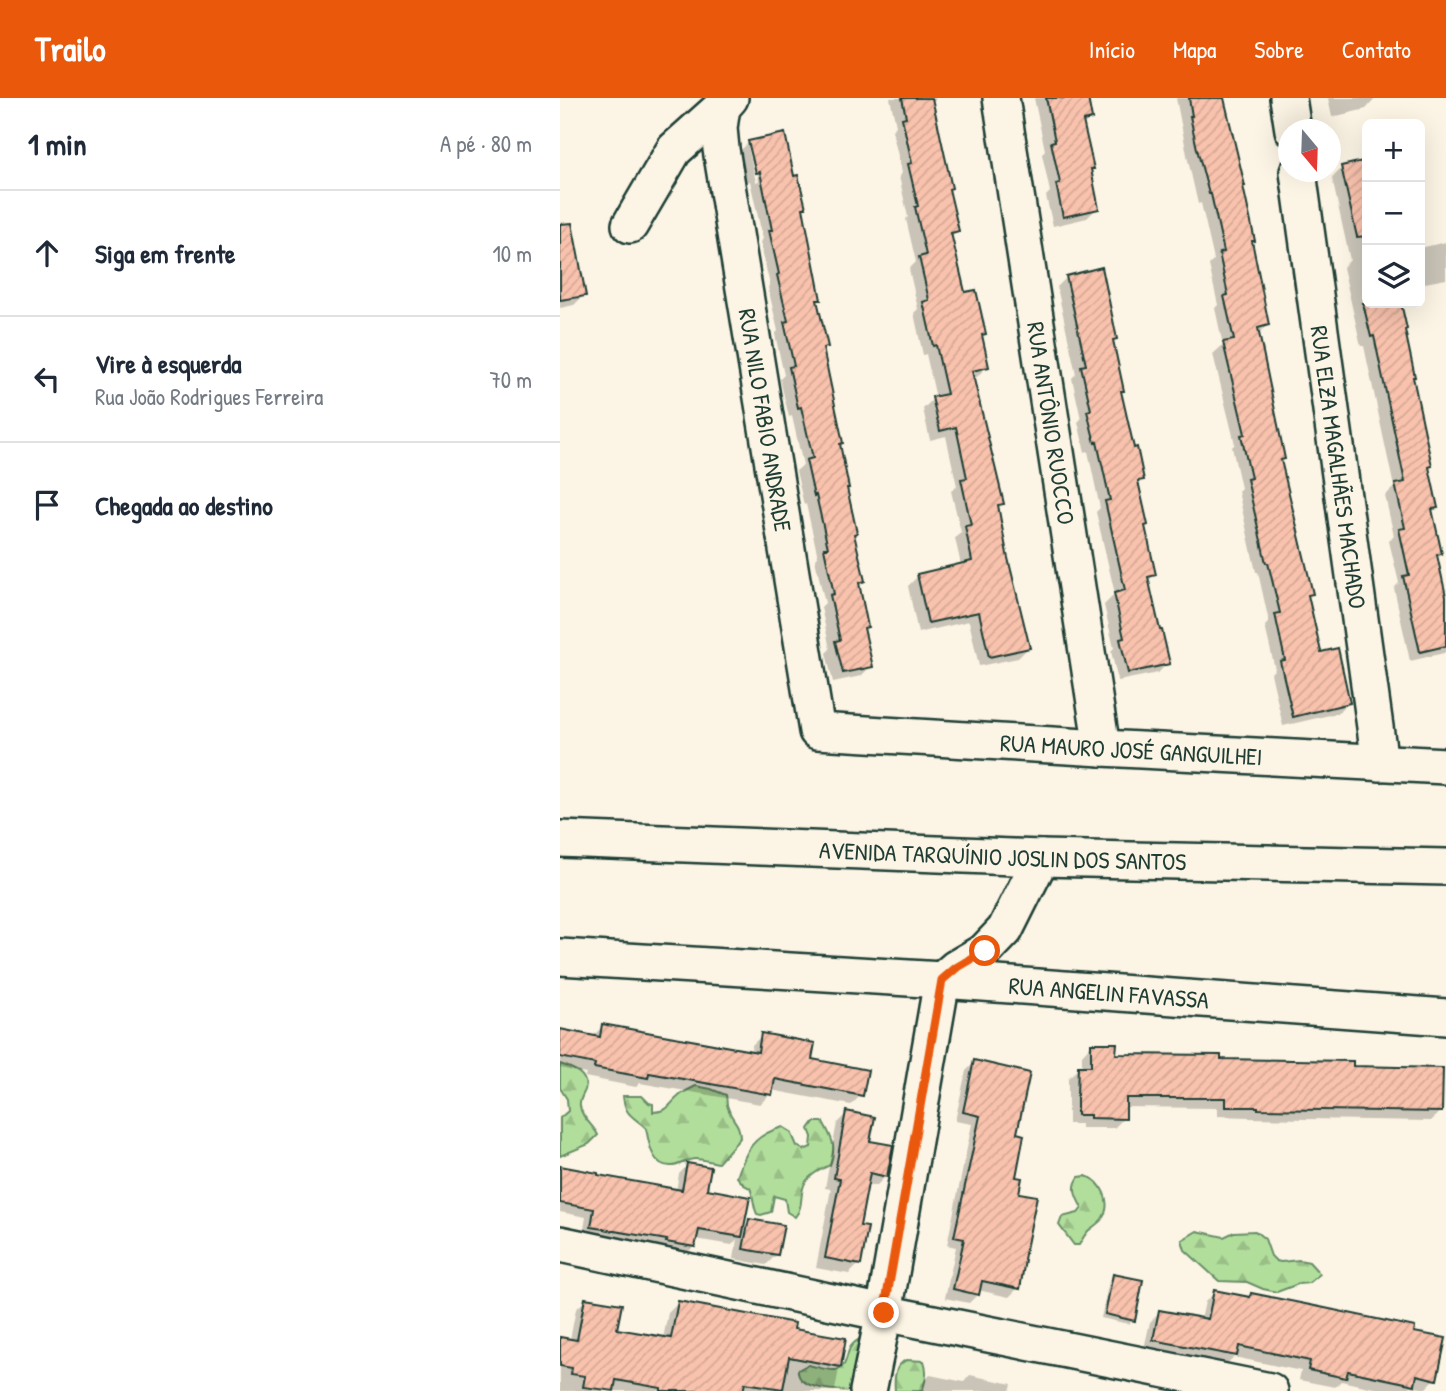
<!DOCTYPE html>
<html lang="pt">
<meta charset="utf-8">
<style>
:root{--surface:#fff;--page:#f2f2f3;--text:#1f2937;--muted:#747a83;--line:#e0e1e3;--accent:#ea580c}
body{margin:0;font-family:"Patrick Hand",sans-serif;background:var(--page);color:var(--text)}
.controls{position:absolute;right:21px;top:21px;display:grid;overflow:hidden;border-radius:10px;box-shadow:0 7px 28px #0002}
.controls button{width:63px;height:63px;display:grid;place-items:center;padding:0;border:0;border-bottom:2px solid var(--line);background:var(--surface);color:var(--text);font:35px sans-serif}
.compass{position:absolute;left:718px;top:21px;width:63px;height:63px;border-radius:50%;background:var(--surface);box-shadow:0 7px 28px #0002;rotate:161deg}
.stop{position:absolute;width:21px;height:21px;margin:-16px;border:5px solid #ea580c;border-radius:50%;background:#fff}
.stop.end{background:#ea580c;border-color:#fff;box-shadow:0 2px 7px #0008}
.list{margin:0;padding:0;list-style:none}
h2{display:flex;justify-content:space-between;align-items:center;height:91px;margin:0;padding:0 28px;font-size:30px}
h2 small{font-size:23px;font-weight:400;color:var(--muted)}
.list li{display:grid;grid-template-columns:46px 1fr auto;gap:21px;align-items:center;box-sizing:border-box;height:126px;padding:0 28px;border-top:2px solid var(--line)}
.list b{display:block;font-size:26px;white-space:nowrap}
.list p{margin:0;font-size:23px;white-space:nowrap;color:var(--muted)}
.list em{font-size:23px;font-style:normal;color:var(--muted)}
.icon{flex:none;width:38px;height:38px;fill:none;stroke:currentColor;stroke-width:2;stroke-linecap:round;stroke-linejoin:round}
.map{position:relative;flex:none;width:886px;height:1293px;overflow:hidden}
header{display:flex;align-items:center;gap:42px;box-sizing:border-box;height:98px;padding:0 35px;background:var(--accent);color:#fff}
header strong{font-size:33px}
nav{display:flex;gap:38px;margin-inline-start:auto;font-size:24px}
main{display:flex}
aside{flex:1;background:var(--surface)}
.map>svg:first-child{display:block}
.forest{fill:url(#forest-firs);stroke:#688e68;stroke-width:2}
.shadow{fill:#0003;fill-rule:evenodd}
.building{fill:url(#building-hatch);stroke:#1f3d34;stroke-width:2}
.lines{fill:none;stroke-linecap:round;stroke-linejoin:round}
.minor-casing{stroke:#1f3d34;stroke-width:40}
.minor{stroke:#fcf5e5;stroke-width:35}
.route{stroke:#ea580c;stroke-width:9}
.labels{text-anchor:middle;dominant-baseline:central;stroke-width:6;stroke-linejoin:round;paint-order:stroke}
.street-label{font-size:24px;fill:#1f3d34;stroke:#fcf5e5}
</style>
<header>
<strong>Trailo</strong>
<nav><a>Início</a><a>Mapa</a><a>Sobre</a><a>Contato</a></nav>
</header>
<main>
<aside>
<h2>1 min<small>A pé · 80 m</small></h2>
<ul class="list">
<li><svg class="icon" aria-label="ahead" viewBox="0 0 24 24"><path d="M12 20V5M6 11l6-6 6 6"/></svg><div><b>Siga em frente</b></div><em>10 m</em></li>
<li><svg class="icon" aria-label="left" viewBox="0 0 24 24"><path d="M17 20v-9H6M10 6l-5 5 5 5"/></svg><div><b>Vire à esquerda</b><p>Rua João Rodrigues Ferreira</p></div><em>70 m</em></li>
<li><svg class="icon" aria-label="arrive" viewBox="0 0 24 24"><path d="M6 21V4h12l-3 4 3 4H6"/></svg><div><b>Chegada ao destino</b></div></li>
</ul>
</aside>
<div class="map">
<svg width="886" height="1293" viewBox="0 0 886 1293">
<defs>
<pattern id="forest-firs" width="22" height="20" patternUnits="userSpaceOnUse" patternTransform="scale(1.75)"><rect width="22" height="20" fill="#b2de9c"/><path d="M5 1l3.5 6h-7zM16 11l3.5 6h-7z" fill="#99bf87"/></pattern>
<pattern id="building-hatch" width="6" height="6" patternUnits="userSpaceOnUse" patternTransform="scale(1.75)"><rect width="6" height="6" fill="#f9c2ad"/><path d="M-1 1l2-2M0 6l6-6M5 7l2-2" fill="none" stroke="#d5a895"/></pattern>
</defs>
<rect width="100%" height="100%" fill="#fcf5e5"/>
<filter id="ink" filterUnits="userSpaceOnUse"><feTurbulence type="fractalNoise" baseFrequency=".0143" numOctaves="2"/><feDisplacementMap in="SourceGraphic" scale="14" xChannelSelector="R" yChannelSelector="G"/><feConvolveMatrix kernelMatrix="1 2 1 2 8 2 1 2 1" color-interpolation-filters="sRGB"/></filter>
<g filter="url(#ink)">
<path class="forest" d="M 0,966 C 12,970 29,976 25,992 C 23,997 19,1002 20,1008 C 21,1019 33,1027 38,1037 L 29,1046 L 0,1058 L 0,1020 L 8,1013 L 7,1001 L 0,990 Z
M 136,988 L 151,991 L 166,997 C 167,1002 166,1006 168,1010 C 172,1024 180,1024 180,1040 L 158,1065 C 151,1064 142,1061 135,1061 C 127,1061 121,1067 113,1068 C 92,1070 89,1046 86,1030 C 73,1018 65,1018 63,998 L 82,998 L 89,1005 L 93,1006 L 93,1014 C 110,1013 107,1008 119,998 C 123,994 130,991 136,988 Z
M 254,1024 L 263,1024 C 272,1040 277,1048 270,1067 C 260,1072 246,1078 243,1090 C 240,1101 243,1109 235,1119 L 227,1114 L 225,1101 L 214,1098 L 211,1114 L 201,1117 L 197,1116 C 193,1108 194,1099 190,1090 L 184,1087 L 177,1079 C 186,1052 193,1037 223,1029 L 231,1034 L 237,1048 L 244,1052 L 251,1049 L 252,1039 L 249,1031 Z
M 526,1078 C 542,1083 553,1105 542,1121 C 539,1125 533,1129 529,1132 C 524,1137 522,1142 519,1147 L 514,1147 L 499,1127 L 502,1119 L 518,1115 L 522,1110 C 516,1099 511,1090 519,1079 Z
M 637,1133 L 664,1139 L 674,1134 L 695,1133 L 705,1141 L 711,1158 L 716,1163 L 721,1164 L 739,1162 L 749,1164 L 760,1176 L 749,1185 L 738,1186 L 717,1194 L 703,1191 L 687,1184 L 659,1183 L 625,1152 L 622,1142 Z
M 303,1239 L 303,1293 C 283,1293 236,1293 238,1272 L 247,1267 C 255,1268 269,1273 275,1272 C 287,1271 286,1257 290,1250 C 293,1244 298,1242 303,1239 Z
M 346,1262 L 364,1263 C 368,1273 366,1283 362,1293 L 335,1293 C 334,1281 334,1268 346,1262 Z"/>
<path class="shadow" d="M 330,0 L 376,0 L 372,5 L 397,133 L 391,139 L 403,196 L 424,235 L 421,239 L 427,268 L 417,279 L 412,280 L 442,405 L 437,411 L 469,549 L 458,560 L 419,568 L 409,523 L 358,535 L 348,488 L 358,478 L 401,467 L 395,440 L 401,434 L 391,393 L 397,388 L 386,338 L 370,342 L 363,311 L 373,301 L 376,300 L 366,256 L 363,257 L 354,215 L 358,211 L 349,171 L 356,164 L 346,121 L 348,119 L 339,78 L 342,75 L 332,32 L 336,28 Z
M 474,0 L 526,0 L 530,20 L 522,28 L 529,73 L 537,110 L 527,120 L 493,128 L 486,98 L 490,94 L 482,56 L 485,52 Z
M 616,0 L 662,0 L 707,227 L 697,237 L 723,361 L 720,364 L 751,495 L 747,499 L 760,556 L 788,605 L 778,615 L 723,628 L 711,575 L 715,571 L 705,528 L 709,524 L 698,474 L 696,474 L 678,393 L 681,390 L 672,349 L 675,346 L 653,256 L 663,247 L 655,210 L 658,207 L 649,167 L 654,162 L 641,105 L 638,106 L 628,62 Z
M 768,0 L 816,0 L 806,11 L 772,19 Z
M 189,44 L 241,112 L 259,201 L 256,204 L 266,248 L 262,252 L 293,437 L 303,483 L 298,488 L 307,528 L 303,532 L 311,568 L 301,578 L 273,584 L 266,555 L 270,551 L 261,509 L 265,505 L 255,462 L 258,459 L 246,406 L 244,407 L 236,373 L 243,367 L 232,318 L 229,319 L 220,281 L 224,277 L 215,236 L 218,233 L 208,189 L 210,187 L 200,144 L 203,141 L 190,83 L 186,84 L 179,54 ZM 188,49 L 192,49 L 199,83 L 196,84 Z
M 807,64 L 807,205 L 840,205 L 845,230 L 843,233 L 868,370 L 876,410 L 871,415 L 880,455 L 876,460 L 886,507 L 886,553 L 884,555 L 850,563 L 834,490 L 839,485 L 829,443 L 834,438 L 825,398 L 834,389 L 804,248 L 801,248 L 783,169 L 790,162 L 772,80 L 782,70 Z
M 0,144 L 24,197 L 14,207 L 0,210 Z
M 886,144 L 886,181 L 860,186 L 860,150 Z
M 507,179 L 555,240 L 551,245 L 560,294 L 582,381 L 577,386 L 584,429 L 594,477 L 587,484 L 608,565 L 598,575 L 558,583 L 551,553 L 554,550 L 544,507 L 555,496 L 536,414 L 540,410 L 528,353 L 525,354 L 518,324 L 521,321 L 512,280 L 516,276 L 497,189 Z
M 43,928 L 191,954 L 192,947 L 202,937 L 250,963 L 301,997 L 291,1007 L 211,992 L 210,996 L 200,1006 L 80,985 L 76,989 L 25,979 L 26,976 L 0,970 L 0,933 L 33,938 Z
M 532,946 L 554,958 L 791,970 L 881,1013 L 871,1023 L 689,1020 L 689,1019 L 657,1018 L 657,1010 L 564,1009 L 564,1020 L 554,1030 L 521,1030 L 521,1026 L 508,1026 L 508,980 L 519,970 L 522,970 L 522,957 Z
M 415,964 L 455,1036 L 454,1080 L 458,1190 L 449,1199 L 418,1192 L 418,1196 L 409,1205 L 385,1200 L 396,1149 L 387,1147 L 412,1026 L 395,1023 L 406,973 Z
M 287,1015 L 308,1045 L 326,1078 L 316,1088 L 306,1086 L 298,1129 L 299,1166 L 289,1176 L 256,1170 L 271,1091 L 265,1090 L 277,1025 Z
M 128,1067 L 145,1092 L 182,1130 L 189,1123 L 216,1157 L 206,1167 L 174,1161 L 177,1141 L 172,1147 L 135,1141 L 134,1148 L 125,1157 L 23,1137 L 26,1119 L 0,1114 L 0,1069 L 116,1093 L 119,1076 Z
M 554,1178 L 573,1222 L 569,1226 L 541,1220 L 549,1183 Z
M 655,1194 L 688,1200 L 692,1197 L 875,1281 L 865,1291 L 851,1288 L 846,1293 L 827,1293 L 781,1283 L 775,1289 L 739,1282 L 741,1273 L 674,1259 L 665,1267 L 584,1251 L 590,1224 L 600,1214 L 641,1222 L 645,1204 Z
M 26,1202 L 55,1232 L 103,1241 L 108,1215 L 118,1205 L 232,1232 L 284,1242 L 275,1293 L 0,1293 L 0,1240 L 10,1242 L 16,1211 Z
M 370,1277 L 404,1284 L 410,1277 L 452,1286 L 450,1293 L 359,1293 L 360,1287 Z"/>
<path class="building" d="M 342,0 L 372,0 L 392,90 L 389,91 L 399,133 L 391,135 L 405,194 L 416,192 L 426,236 L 422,237 L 429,269 L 412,273 L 444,406 L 438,407 L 447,456 L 470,550 L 429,559 L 419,514 L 368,525 L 357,476 L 412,463 L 405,428 L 411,427 L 401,381 L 407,380 L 396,329 L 380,333 L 372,299 L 387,296 L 376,247 L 373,248 L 363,204 L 369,202 L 359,159 L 366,157 L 355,109 L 358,108 L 348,66 L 352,65 L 342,20 L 346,19 Z
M 486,0 L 528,0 L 532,21 L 523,23 L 534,71 L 531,71 L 539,111 L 503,119 L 496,86 L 500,85 L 491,44 L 495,43 Z
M 629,0 L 664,0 L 685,88 L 683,88 L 695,143 L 692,143 L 709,227 L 698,230 L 725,361 L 721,362 L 753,496 L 748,497 L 761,554 L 778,550 L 790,605 L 733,619 L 720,563 L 725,562 L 715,516 L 720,515 L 708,465 L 706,465 L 687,381 L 691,380 L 681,337 L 685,336 L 663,244 L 674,242 L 664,198 L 668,197 L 659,155 L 664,154 L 651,96 L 649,96 L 637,51 L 630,18 L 632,18 Z
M 225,35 L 234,78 L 238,77 L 246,110 L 243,110 L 261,202 L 257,202 L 268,249 L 263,250 L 283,345 L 280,346 L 289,390 L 287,390 L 297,435 L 294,436 L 305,483 L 299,485 L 308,529 L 304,530 L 313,569 L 283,575 L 275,543 L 280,542 L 270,497 L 274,496 L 264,450 L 268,450 L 256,397 L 254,398 L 246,362 L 253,360 L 241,309 L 238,310 L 229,269 L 234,268 L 224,224 L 228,223 L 217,177 L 219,176 L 209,132 L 212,132 L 200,74 L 196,75 L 188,43 Z
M 807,62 L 807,138 L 797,139 L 781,68 Z
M 12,125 L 26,198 L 0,202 L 0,126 Z
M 542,169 L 557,241 L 553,242 L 564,293 L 561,293 L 574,350 L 577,349 L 584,382 L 578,383 L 588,427 L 585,428 L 596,477 L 588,479 L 600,532 L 602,532 L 610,566 L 568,575 L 560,541 L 564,540 L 554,495 L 565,492 L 545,403 L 550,402 L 537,344 L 535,345 L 527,313 L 531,312 L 521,268 L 526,267 L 506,178 Z
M 803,205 L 841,205 L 847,231 L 845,232 L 855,279 L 853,279 L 872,368 L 869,369 L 878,410 L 872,411 L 882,456 L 877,457 L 886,498 L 886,548 L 860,554 L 843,478 L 849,477 L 839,431 L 845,430 L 835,386 L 845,384 L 814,238 L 811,239 Z
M 42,926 L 198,954 L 201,935 L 255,945 L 252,961 L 308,972 L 303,998 L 215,981 L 212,997 L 89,975 L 88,980 L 34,970 L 35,966 L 0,959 L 0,931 L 40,939 Z
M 531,945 L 557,945 L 556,956 L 661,957 L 661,961 L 793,963 L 793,968 L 883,970 L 882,1014 L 698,1011 L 698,1009 L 666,1009 L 666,1000 L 566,1000 L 566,1021 L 530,1020 L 530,1017 L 517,1017 L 517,998 L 518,968 L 531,968 Z
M 414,962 L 470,975 L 457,1035 L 464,1037 L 456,1079 L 462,1080 L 459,1095 L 477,1098 L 464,1161 L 465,1162 L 460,1191 L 422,1183 L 419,1197 L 393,1191 L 404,1141 L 394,1139 L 420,1018 L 403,1014 Z
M 286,1013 L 315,1019 L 310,1043 L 333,1047 L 327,1079 L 310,1075 L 300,1128 L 308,1129 L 301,1167 L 265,1160 L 280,1081 L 274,1080 Z
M 127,1065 L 151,1069 L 147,1091 L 190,1099 L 182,1139 L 139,1132 L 135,1149 L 106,1144 L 107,1142 L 31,1129 L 34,1111 L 0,1105 L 0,1068 L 38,1075 L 38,1077 L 122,1092 Z
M 189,1121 L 224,1127 L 218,1157 L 183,1151 Z
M 553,1176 L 583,1182 L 575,1223 L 545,1216 Z
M 654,1192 L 690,1199 L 691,1195 L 760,1209 L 855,1229 L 854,1234 L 886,1240 L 877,1282 L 857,1277 L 855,1287 L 788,1273 L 786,1280 L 748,1272 L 750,1263 L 679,1248 L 677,1258 L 593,1242 L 599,1212 L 648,1221 Z
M 25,1200 L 62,1206 L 57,1231 L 111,1240 L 118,1203 L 235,1225 L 234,1231 L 286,1240 L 281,1269 L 229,1259 L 223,1291 L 185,1285 L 183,1293 L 101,1293 L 101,1290 L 56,1282 L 54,1293 L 23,1289 L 25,1278 L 11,1276 L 12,1270 L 0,1268 L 0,1239 L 17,1242 Z"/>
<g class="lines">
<g class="minor-casing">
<g id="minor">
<path id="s1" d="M 441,0 L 542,650"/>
<path d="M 728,0 L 733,32"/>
<path id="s2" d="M 162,9 L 159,30 L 161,51 L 257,633 L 542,650 L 886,668"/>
<path id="s3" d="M 738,74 L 820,665"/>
<path d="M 70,127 L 114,52 L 162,9 L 170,0"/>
<path id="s4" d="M 0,741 L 481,760 L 886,769"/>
<path id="s5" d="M 0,859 L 382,882 L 886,919"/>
<path d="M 0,1146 L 324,1215 L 710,1293"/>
<path d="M 308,1293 L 324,1215 L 382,882 L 396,870 L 425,853 L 445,832 L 481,760"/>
</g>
</g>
<use href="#minor" class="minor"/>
</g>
</g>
<g class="lines" filter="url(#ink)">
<path class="route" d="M 324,1215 L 382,882 L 396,870 L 425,853"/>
</g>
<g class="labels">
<g class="street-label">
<text stroke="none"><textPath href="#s2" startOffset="317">RUA NILO FABIO ANDRADE</textPath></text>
<text stroke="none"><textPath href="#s1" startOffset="329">RUA ANTÔNIO RUOCCO</textPath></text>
<text stroke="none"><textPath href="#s3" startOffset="298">RUA ELZA MAGALHÃES MACHADO</textPath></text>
<text stroke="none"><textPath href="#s2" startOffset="947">RUA MAURO JOSÉ GANGUILHEI</textPath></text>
<text stroke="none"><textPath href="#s4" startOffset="443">AVENIDA TARQUÍNIO JOSLIN DOS SANTOS</textPath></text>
<text stroke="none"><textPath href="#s5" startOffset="550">RUA ANGELIN FAVASSA</textPath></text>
</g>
</g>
</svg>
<div class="controls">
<button>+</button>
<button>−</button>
<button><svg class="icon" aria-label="layers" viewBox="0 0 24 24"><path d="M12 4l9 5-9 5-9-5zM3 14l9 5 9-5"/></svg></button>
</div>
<svg class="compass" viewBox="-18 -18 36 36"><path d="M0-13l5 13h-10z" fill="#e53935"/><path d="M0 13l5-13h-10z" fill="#747a83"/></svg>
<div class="stop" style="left:425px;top:853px"></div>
<div class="stop end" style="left:324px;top:1215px"></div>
</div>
</main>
